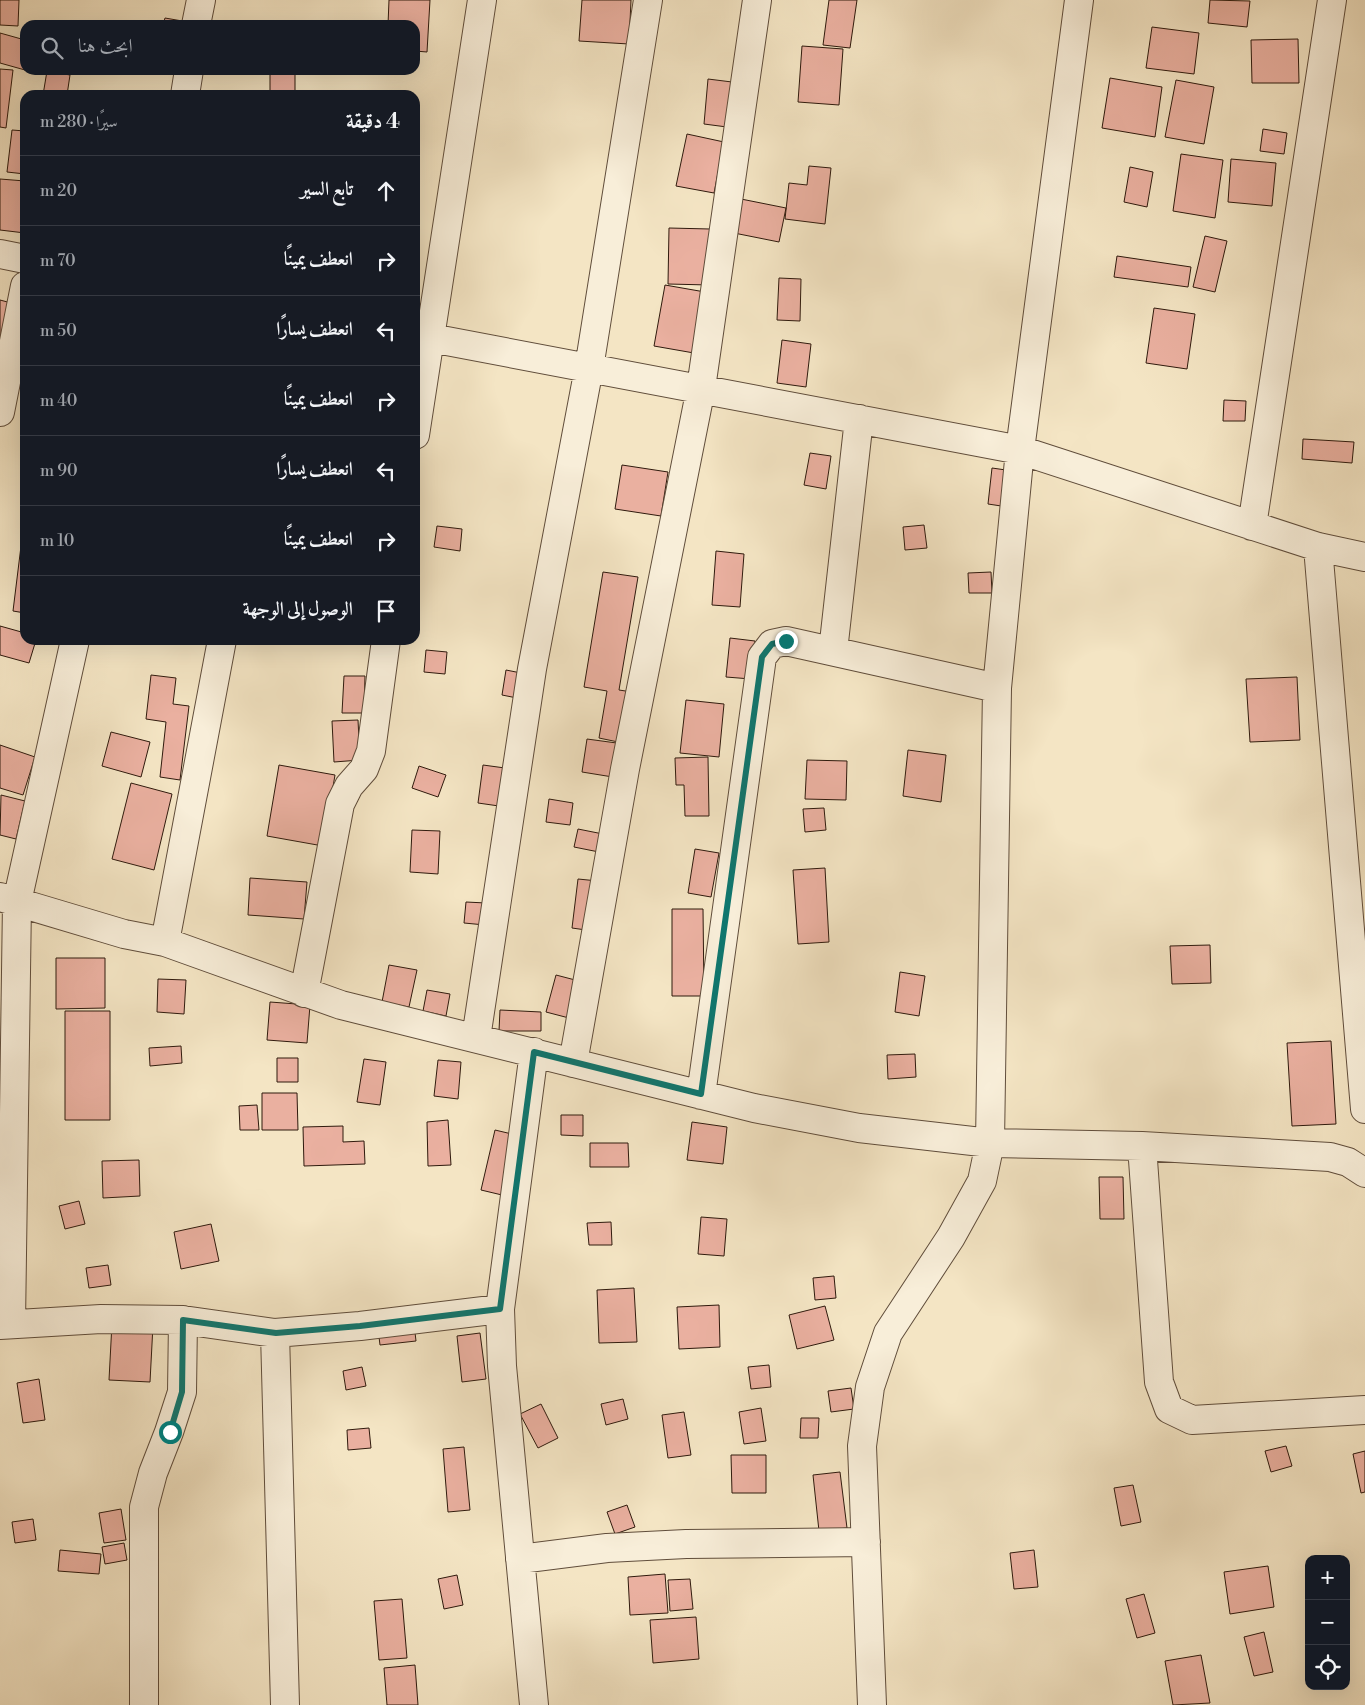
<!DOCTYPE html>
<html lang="ar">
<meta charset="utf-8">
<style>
:root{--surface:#171b24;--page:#242831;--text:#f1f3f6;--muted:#9ea1a6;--line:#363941}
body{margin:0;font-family:"Libre Bodoni",Amiri,serif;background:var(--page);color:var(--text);direction:rtl}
.controls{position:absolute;right:15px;bottom:15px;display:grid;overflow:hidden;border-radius:10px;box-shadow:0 5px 20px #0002}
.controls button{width:45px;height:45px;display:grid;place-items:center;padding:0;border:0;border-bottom:1px solid var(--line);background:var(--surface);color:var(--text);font:25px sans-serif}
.stop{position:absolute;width:15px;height:15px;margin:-11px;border:4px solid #0f766e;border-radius:50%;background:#fff}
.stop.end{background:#0f766e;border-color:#fff;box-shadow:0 1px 5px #0008}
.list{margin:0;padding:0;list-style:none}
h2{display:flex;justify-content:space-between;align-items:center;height:65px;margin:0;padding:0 20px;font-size:21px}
h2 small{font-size:16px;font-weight:400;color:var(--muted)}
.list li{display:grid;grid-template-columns:32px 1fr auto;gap:15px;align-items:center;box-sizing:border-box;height:70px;padding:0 20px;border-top:1px solid var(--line)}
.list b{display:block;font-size:19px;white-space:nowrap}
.list em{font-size:16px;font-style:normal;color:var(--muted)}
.icon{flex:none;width:28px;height:28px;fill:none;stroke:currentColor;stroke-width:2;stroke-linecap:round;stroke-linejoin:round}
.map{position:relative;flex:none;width:1365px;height:1705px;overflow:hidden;direction:ltr}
.search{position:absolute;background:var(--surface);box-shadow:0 5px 20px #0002;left:20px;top:20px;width:400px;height:55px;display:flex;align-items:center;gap:12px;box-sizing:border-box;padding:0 18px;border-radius:15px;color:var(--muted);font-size:19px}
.panel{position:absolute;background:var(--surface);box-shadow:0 5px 20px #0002;left:20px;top:90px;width:400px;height:555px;border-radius:15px;direction:rtl}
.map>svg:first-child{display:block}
.building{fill:#eab0a0;stroke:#2f1a0d}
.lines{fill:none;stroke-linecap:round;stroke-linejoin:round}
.minor-casing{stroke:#604d3b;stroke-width:30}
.minor{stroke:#f8eed9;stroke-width:28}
.route{stroke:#0f766e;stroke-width:6}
</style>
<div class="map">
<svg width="1365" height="1705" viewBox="0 0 1365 1705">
<rect width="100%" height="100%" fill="#f4e5c4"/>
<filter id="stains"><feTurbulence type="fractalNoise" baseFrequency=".004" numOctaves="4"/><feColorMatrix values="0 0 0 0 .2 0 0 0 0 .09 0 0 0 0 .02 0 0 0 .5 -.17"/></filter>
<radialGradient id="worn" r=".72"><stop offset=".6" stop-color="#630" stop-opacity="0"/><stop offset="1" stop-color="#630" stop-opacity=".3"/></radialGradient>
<path class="building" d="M 0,0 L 19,0 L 18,26 L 0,25 Z
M 389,0 L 430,0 L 427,52 L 415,51 L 415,25 L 388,25 Z
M 582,0 L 631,0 L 629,44 L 579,41 Z
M 829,0 L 857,0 L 850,48 L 823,45 Z
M 1210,0 L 1250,1 L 1247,27 L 1208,23 Z
M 165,18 L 188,22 L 188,25 L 163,25 Z
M 1152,27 L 1199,33 L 1194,74 L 1146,68 Z
M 0,33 L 25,40 L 25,70 L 0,63 Z
M 1298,39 L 1299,83 L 1252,83 L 1251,40 Z
M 802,46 L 843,49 L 839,105 L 798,102 Z
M 0,69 L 13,70 L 6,128 L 0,127 Z
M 47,71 L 70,75 L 67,95 L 43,95 Z
M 270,73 L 295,73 L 295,95 L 270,95 Z
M 1110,78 L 1162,87 L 1155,137 L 1102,128 Z
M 708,79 L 732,82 L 727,127 L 704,124 Z
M 1176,80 L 1214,87 L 1204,144 L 1165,137 Z
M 1263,129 L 1287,133 L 1284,154 L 1260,151 Z
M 12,130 L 25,131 L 25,174 L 7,172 Z
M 687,134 L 724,142 L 714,193 L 676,186 Z
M 1181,154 L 1223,160 L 1215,218 L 1173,211 Z
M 1231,159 L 1276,163 L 1272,206 L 1228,202 Z
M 809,166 L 831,168 L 825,224 L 785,219 L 789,183 L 807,185 Z
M 1130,167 L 1153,172 L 1147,207 L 1124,202 Z
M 0,179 L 25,181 L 25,233 L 0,230 Z
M 741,199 L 786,208 L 779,242 L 734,233 Z
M 669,228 L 710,229 L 709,285 L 668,284 Z
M 1205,236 L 1227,241 L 1215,292 L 1193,287 Z
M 1117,256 L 1191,267 L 1188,287 L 1114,277 Z
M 779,278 L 801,279 L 800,321 L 777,320 Z
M 665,285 L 705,292 L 694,353 L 654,346 Z
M 0,300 L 15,304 L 5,342 L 0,340 Z
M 1154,308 L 1195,314 L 1187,369 L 1146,363 Z
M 782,340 L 811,344 L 806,387 L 777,383 Z
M 1224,400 L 1246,401 L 1245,421 L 1223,421 Z
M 1303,439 L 1354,442 L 1352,463 L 1302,459 Z
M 810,453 L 831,456 L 826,489 L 804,485 Z
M 622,465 L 668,472 L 661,516 L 615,509 Z
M 992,468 L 1013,471 L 1008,507 L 988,504 Z
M 924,525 L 927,548 L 905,550 L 903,527 Z
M 437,526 L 462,529 L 460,551 L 434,547 Z
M 22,538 L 25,538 L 25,613 L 13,611 Z
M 716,551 L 744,554 L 740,607 L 712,605 Z
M 603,572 L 638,577 L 619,690 L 632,692 L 623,743 L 599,738 L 607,691 L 584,687 Z
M 991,572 L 992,593 L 969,593 L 968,573 Z
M 0,626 L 25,633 L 25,640 L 36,640 L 29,663 L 0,655 Z
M 730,638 L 755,641 L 751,679 L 726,677 Z
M 426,650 L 447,652 L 445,674 L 424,672 Z
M 506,670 L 526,674 L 522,699 L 502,695 Z
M 151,675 L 176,678 L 173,704 L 189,706 L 180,780 L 160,777 L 166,722 L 146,719 Z
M 344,676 L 365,676 L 364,713 L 342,713 Z
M 1297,677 L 1300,740 L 1250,742 L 1246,679 Z
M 686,700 L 724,704 L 719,757 L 680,753 Z
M 358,720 L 360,760 L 334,762 L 332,721 Z
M 111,732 L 150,742 L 141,777 L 102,766 Z
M 587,739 L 624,744 L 619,778 L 582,772 Z
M 0,745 L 35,757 L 23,795 L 0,788 Z
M 908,750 L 946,755 L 941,802 L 903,796 Z
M 708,757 L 709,816 L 685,816 L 684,785 L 676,785 L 675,758 Z
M 807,760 L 847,761 L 846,800 L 805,799 Z
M 279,765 L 335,775 L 323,846 L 267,836 Z
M 483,765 L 505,768 L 499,806 L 478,803 Z
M 419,766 L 446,775 L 438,797 L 412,788 Z
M 131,783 L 172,794 L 154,870 L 112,859 Z
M 1,795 L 25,801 L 16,839 L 0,835 Z
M 549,799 L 573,803 L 570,825 L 546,822 Z
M 824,808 L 826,830 L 805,832 L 803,809 Z
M 578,829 L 608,835 L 604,853 L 574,847 Z
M 412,830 L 440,831 L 438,874 L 410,872 Z
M 695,849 L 719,853 L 711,897 L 688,893 Z
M 825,868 L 829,942 L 798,944 L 793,870 Z
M 250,878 L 307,882 L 304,919 L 248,915 Z
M 578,879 L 598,881 L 593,931 L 572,928 Z
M 466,902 L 486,903 L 485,925 L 464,923 Z
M 672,909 L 703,909 L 704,996 L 672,996 Z
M 1210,945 L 1211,983 L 1172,984 L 1170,946 Z
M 56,958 L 105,958 L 105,1008 L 56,1009 Z
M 389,965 L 417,970 L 409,1007 L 382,1002 Z
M 900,972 L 925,976 L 919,1016 L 895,1012 Z
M 556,975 L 579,981 L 569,1018 L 546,1012 Z
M 158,979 L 186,980 L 184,1014 L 157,1012 Z
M 427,990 L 450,994 L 446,1016 L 423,1011 Z
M 270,1002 L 310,1005 L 307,1043 L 267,1040 Z
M 500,1010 L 541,1012 L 541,1031 L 499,1031 Z
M 65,1011 L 110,1011 L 110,1120 L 65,1120 Z
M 1331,1041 L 1336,1124 L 1292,1126 L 1287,1043 Z
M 181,1046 L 182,1063 L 150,1066 L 149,1048 Z
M 915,1054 L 916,1077 L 888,1079 L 887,1055 Z
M 277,1058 L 298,1058 L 298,1082 L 277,1082 Z
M 364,1059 L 386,1062 L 380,1105 L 357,1102 Z
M 438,1060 L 461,1062 L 458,1099 L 434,1096 Z
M 262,1093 L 297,1093 L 298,1130 L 262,1130 Z
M 257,1105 L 259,1130 L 240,1130 L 239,1106 Z
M 561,1115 L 583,1115 L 583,1136 L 561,1135 Z
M 448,1120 L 451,1165 L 428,1166 L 427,1122 Z
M 692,1122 L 727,1127 L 723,1164 L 687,1160 Z
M 343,1126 L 343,1142 L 364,1141 L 365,1164 L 304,1166 L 303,1127 Z
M 495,1130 L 516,1135 L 502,1195 L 481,1190 Z
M 590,1143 L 628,1143 L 629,1167 L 590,1167 Z
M 139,1160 L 140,1196 L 103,1198 L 102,1161 Z
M 1099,1177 L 1123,1177 L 1124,1219 L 1100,1219 Z
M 79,1201 L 85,1224 L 65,1229 L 59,1206 Z
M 701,1217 L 727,1219 L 724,1256 L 698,1254 Z
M 611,1222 L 612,1245 L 589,1245 L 587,1223 Z
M 211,1224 L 219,1261 L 181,1269 L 174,1232 Z
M 108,1265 L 111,1285 L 89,1288 L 86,1268 Z
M 834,1276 L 836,1298 L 815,1300 L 813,1278 Z
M 634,1288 L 637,1342 L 599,1343 L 597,1290 Z
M 719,1305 L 720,1347 L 679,1349 L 677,1307 Z
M 825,1306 L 834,1340 L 797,1349 L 789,1315 Z
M 112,1323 L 153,1325 L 150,1382 L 109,1380 Z
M 414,1324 L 416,1341 L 380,1345 L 378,1329 Z
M 480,1333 L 486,1379 L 462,1382 L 457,1336 Z
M 769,1365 L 771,1387 L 751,1389 L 748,1367 Z
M 362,1367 L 366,1386 L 346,1390 L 343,1371 Z
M 39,1379 L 45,1420 L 23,1423 L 17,1383 Z
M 851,1388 L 854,1409 L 831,1412 L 828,1391 Z
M 623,1399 L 628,1419 L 606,1425 L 601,1404 Z
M 541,1404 L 558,1438 L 538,1448 L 520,1414 Z
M 761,1408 L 766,1441 L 744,1444 L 739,1412 Z
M 684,1412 L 691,1455 L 668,1458 L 662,1415 Z
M 801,1418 L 819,1418 L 818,1438 L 800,1438 Z
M 369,1428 L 371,1448 L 348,1450 L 347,1430 Z
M 1286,1446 L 1292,1466 L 1271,1472 L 1265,1451 Z
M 464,1447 L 470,1510 L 448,1512 L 443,1449 Z
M 1365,1451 L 1365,1492 L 1361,1493 L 1353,1454 Z
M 731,1455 L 766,1455 L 766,1493 L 732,1493 Z
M 840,1472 L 847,1528 L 819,1531 L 813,1475 Z
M 1133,1485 L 1141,1522 L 1121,1526 L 1114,1488 Z
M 627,1505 L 635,1527 L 615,1534 L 607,1512 Z
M 121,1509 L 126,1540 L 104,1543 L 99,1513 Z
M 33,1519 L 36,1540 L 15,1543 L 12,1522 Z
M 124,1543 L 127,1560 L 105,1564 L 102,1547 Z
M 60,1550 L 101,1554 L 99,1574 L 58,1571 Z
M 1034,1550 L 1038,1587 L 1014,1589 L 1010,1553 Z
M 1268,1566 L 1274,1607 L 1230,1614 L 1224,1572 Z
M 665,1574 L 668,1613 L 630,1615 L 628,1577 Z
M 457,1575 L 463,1605 L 444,1609 L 438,1579 Z
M 690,1579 L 693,1609 L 670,1611 L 668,1580 Z
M 1144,1594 L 1155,1633 L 1137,1638 L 1126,1599 Z
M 402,1599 L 407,1658 L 379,1660 L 374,1601 Z
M 696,1617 L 699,1659 L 653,1663 L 650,1620 Z
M 1264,1632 L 1273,1672 L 1254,1676 L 1244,1637 Z
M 1201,1655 L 1210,1703 L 1173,1705 L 1165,1661 Z
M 415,1665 L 418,1705 L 387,1705 L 384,1668 Z"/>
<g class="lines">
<g class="minor-casing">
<path id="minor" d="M 196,25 L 201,0
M 185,95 L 189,70
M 0,254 L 25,259
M 415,335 L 1020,450 L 1318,547 L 1365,557
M 0,412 L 25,286
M 415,435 L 482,0
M 1252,526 L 1332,0
M 1318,547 L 1365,1109
M 833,651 L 859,419
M 0,897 L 124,934 L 165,942 L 341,1005 L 754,1108 L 859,1128 L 990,1143 L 1142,1146 L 1330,1157 L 1348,1162 L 1365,1173
M 165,942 L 222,640
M 304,993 L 340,804 L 349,786 L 364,769 L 371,751 L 386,640
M 476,1038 L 532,669 L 589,368 L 648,0
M 573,1063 L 625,769 L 701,388 L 757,0
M 701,1095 L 762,657 L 772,644 L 786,641 L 997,688
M 1142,1146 L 1159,1382 L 1169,1409 L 1192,1420 L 1365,1410
M 11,1324 L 17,902 L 75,640
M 0,1325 L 101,1319 L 183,1320 L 275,1333 L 360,1326 L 500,1309
M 275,1333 L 285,1705
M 520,1559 L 607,1548 L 686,1544 L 866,1542
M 144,1705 L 144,1507 L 153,1473 L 169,1432 L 182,1392 L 183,1320
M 534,1705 L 502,1366 L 500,1309 L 534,1052
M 872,1705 L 862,1446 L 870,1387 L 888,1333 L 951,1237 L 982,1181 L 990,1143 L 997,688 L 1020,450 L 1079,0"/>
</g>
<use href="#minor" class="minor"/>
</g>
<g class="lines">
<path class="route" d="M 170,1432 L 182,1392 L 183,1320 L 276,1333 L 360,1326 L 500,1309 L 534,1052 L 701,1094 L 762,657 L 772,644 L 786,641"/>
</g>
<rect width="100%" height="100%" filter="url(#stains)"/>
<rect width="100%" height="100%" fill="url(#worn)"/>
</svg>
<div class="controls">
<button>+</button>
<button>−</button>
<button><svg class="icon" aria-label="locate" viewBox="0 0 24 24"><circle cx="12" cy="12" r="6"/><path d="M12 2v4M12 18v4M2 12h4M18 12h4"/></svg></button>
</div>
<div class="stop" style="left:170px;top:1432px"></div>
<div class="stop end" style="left:786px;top:641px"></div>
<div class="search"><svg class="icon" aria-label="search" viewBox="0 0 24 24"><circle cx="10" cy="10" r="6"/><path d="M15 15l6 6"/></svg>ابحث هنا</div>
<section class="panel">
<h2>4 دقيقة<small>سيرًا · 280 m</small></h2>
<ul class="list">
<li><svg class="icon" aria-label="ahead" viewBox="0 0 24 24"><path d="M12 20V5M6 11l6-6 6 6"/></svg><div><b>تابع السير</b></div><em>20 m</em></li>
<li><svg class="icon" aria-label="right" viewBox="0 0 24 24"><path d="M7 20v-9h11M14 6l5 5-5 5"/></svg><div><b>انعطف يمينًا</b></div><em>70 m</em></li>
<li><svg class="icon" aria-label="left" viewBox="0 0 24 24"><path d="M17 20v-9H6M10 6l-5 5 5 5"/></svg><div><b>انعطف يسارًا</b></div><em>50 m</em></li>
<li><svg class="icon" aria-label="right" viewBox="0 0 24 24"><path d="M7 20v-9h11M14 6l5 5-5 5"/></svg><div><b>انعطف يمينًا</b></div><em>40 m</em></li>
<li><svg class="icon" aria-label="left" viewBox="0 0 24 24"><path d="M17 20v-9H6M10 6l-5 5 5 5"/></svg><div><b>انعطف يسارًا</b></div><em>90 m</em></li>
<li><svg class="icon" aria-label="right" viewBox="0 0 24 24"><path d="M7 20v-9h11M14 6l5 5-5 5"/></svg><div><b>انعطف يمينًا</b></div><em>10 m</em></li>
<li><svg class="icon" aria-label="arrive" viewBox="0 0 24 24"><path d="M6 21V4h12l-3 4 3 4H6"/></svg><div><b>الوصول إلى الوجهة</b></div></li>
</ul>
</section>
</div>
